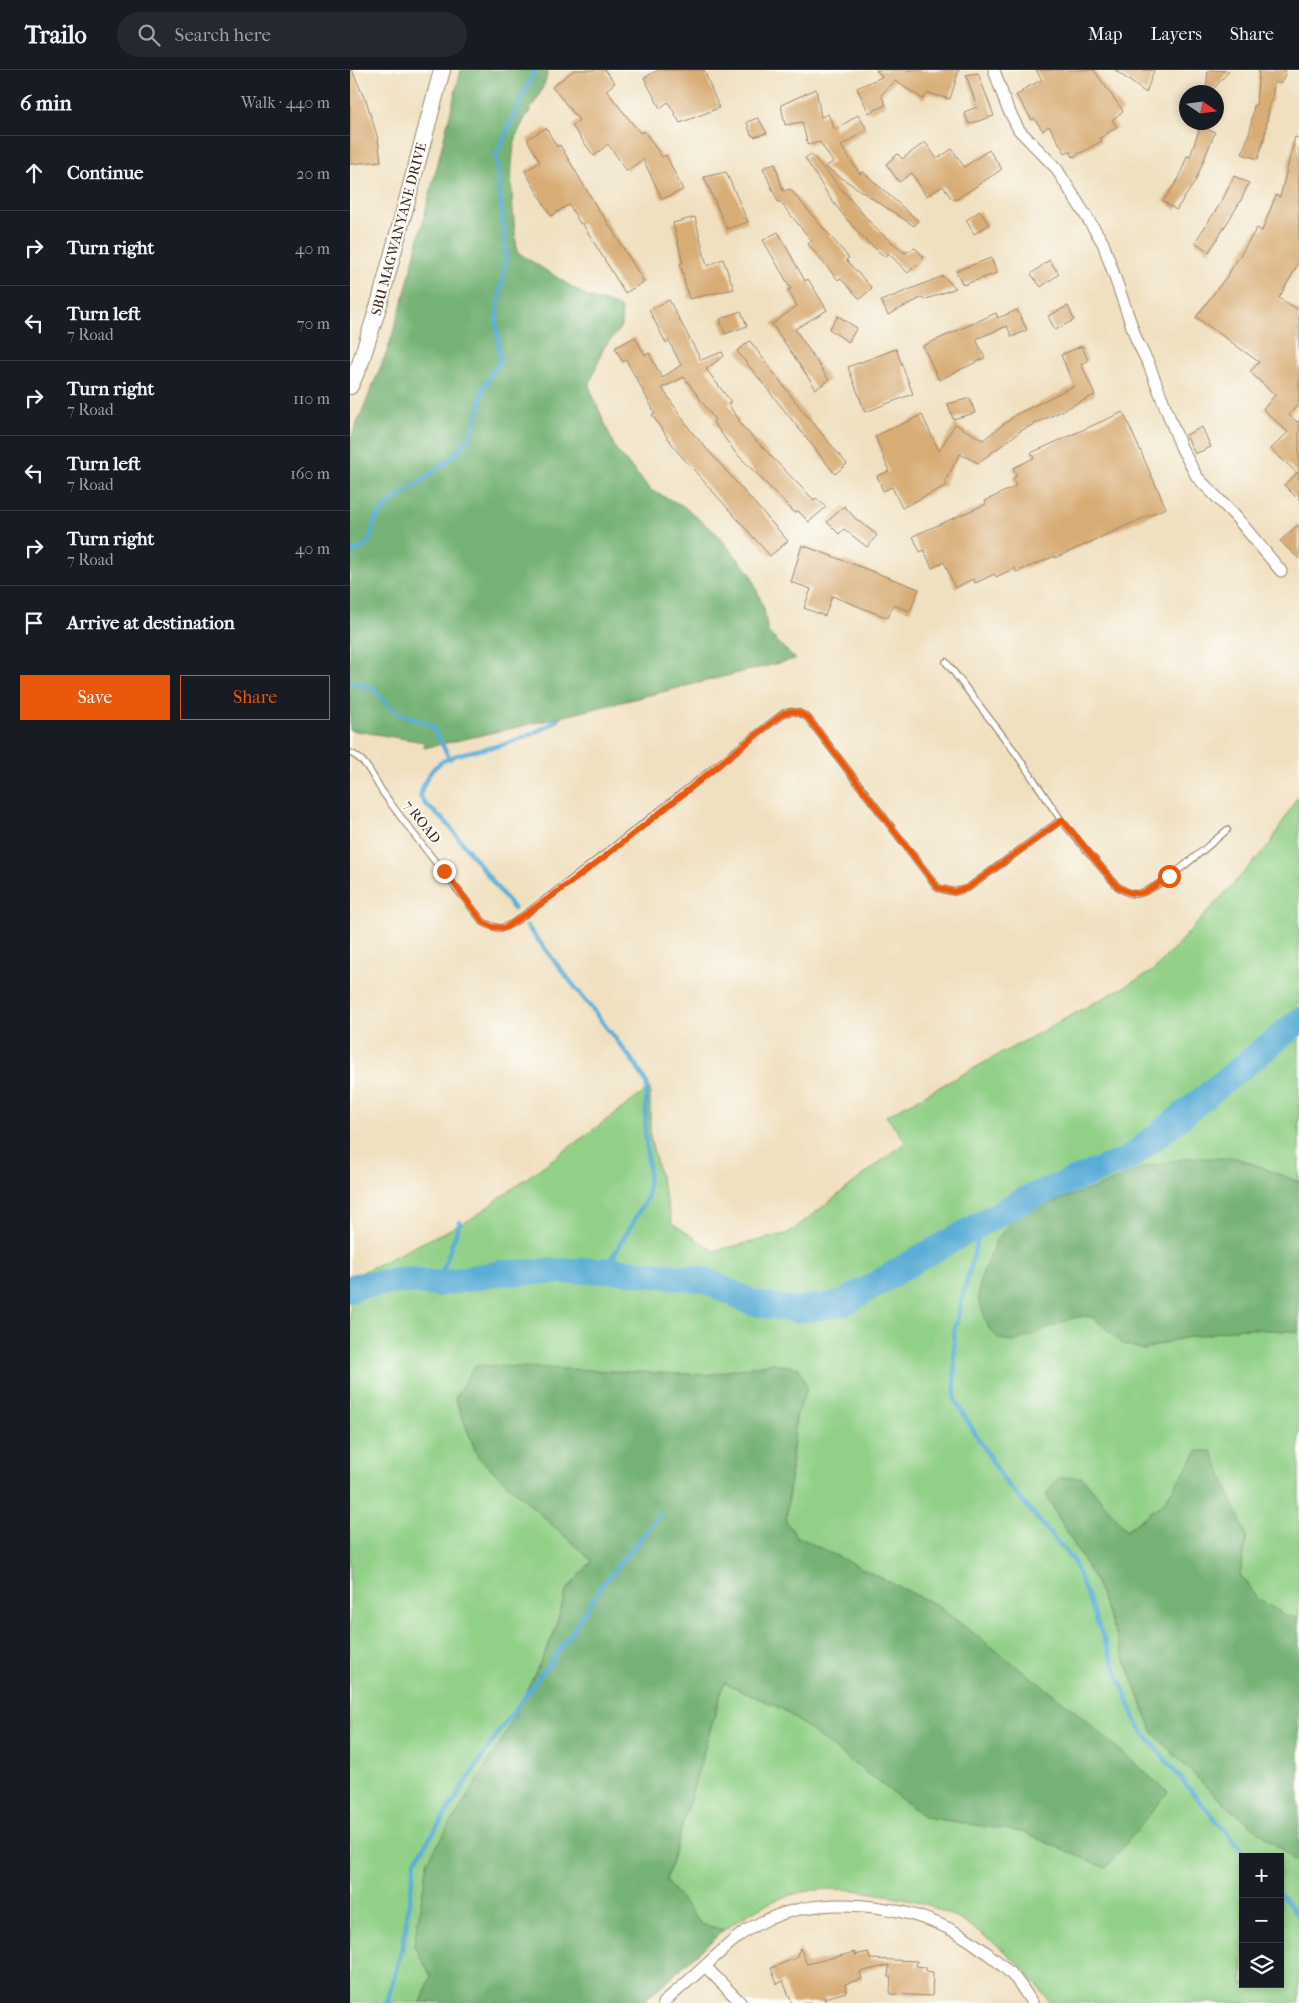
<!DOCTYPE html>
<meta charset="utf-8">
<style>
:root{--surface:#171b24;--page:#242831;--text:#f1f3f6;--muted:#9ea1a6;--line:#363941;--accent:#ea580c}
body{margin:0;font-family:"IM FELL French Canon",serif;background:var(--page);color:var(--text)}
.controls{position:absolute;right:15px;bottom:15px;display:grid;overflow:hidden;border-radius:0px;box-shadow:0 2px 8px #0003}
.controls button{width:45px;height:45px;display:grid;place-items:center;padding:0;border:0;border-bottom:1px solid var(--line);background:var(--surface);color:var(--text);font:25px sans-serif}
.compass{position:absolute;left:829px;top:15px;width:45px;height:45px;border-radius:50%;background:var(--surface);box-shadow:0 2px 8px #0003;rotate:103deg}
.stop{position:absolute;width:15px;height:15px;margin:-11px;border:4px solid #ea580c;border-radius:50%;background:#fff}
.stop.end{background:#ea580c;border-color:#fff;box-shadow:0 1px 5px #0008}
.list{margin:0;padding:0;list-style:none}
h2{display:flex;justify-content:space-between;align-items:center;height:65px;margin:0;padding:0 20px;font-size:21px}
h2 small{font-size:16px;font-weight:400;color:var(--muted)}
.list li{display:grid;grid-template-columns:32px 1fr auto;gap:15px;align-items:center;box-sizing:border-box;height:75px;padding:0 20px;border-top:1px solid var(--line)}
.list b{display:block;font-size:19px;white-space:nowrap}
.list p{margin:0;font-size:16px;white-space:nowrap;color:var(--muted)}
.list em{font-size:16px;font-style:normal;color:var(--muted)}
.actions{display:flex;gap:10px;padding:15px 20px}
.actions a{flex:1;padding:11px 0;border:1px solid var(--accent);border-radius:0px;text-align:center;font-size:18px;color:var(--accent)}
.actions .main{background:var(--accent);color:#fff}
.icon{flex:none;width:28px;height:28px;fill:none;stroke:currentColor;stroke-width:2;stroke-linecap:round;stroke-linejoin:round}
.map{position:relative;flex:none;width:949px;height:1933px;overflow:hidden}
header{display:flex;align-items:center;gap:30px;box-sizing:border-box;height:70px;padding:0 25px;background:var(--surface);border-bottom:1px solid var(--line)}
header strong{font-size:24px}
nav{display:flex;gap:28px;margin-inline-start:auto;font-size:18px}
.search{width:350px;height:45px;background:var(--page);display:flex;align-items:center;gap:12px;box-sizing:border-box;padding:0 18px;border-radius:28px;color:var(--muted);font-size:19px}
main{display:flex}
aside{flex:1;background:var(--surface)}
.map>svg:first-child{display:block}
.green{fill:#91d087;stroke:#667d52;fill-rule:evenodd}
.forest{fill:#74b274;stroke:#586e49}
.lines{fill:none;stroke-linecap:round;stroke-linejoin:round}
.stream{stroke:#5aadd6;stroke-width:4.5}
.river{stroke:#5aadd6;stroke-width:26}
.building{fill:#d8ac74}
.lane-casing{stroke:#96856f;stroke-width:8}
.street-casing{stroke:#96856f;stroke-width:13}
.secondary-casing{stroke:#96856f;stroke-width:18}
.lane{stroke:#fff;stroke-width:5.5}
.street{stroke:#fff;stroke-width:11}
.secondary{stroke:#fff;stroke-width:16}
.route{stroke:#ea580c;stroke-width:6}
.labels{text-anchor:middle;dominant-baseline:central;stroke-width:4;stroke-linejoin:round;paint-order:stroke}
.street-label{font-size:14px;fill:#3b2a1e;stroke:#fdfcf7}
</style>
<header>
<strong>Trailo</strong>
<div class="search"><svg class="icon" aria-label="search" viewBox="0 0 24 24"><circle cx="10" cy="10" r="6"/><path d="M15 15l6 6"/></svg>Search here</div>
<nav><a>Map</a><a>Layers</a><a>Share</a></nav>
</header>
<main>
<aside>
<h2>6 min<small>Walk · 440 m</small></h2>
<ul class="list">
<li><svg class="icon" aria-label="ahead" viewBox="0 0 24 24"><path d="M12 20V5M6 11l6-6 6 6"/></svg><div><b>Continue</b></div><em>20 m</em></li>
<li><svg class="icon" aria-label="right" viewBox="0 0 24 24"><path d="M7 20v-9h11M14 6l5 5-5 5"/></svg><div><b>Turn right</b></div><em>40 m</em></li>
<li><svg class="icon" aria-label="left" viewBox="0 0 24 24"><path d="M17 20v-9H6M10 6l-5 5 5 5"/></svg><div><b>Turn left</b><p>7 Road</p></div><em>70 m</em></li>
<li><svg class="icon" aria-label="right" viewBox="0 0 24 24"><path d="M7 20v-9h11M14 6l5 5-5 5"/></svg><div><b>Turn right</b><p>7 Road</p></div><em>110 m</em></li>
<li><svg class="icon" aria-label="left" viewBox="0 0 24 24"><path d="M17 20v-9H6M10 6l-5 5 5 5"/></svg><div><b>Turn left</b><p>7 Road</p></div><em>160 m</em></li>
<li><svg class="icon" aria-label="right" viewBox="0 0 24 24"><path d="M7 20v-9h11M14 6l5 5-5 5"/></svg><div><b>Turn right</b><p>7 Road</p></div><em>40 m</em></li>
<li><svg class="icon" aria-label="arrive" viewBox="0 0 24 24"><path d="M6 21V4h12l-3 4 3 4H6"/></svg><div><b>Arrive at destination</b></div></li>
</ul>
<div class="actions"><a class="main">Save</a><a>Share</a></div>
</aside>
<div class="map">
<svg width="949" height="1933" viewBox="0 0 949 1933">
<rect width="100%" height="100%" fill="#fdfcf7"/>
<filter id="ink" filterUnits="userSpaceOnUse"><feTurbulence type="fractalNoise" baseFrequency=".02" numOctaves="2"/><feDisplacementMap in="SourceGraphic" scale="10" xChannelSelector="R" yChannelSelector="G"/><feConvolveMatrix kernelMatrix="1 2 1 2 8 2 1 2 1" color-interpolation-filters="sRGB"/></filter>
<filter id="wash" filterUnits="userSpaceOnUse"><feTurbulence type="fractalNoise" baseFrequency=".0096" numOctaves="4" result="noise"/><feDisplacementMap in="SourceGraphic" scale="20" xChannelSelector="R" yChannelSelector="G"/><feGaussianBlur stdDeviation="1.12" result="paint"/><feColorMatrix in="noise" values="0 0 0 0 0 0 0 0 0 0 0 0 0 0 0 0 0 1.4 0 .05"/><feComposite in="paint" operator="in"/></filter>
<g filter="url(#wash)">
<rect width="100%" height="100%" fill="#f0e0c0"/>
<path class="green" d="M 949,724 L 949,1112 L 887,1088 L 796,1097 L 754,1115 L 646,1171 L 630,1211 L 628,1228 L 722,1248 L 736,1246 L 744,1248 L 773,1274 L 794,1280 L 823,1270 L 892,1258 L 949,1262 L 949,1548 L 937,1547 L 907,1529 L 890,1504 L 897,1467 L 848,1381 L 814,1432 L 776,1461 L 732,1407 L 696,1425 L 746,1513 L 803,1663 L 864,1725 L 949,1794 L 949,1933 L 700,1933 C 669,1885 617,1846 562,1830 C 551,1827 539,1826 528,1824 C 503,1819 478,1817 453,1822 C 423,1828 399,1842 374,1860 L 351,1854 L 316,1811 L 374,1613 L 432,1639 L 575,1747 L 672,1762 L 756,1798 L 588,1536 L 446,1466 L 436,1451 L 446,1347 L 457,1318 L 423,1293 L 356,1305 L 125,1296 L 105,1328 L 128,1387 L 242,1491 L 216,1521 L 203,1566 L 152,1671 L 78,1790 L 64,1875 L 81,1906 L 71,1933 L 0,1933 L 0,1208 L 121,1149 L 300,1018 L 300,1067 L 322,1153 L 364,1181 L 439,1163 L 556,1072 L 536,1046 L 803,901 L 920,774 ZM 893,1787 L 930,1787 L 930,1914 L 893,1914 Z"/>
<path class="forest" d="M 111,0 L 198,0 C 195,23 177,41 168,62 C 156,93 164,149 167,182 L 238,227 L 262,234 L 271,239 L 272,254 L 267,263 L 254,277 L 239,316 L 266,380 L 302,421 L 332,435 L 367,464 L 401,504 L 414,539 L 418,562 L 445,589 L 199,650 L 74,678 L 74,672 L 0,660 L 0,370 L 38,279 L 55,223 Z
M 837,1088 L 887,1088 L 949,1112 L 949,1262 L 892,1258 L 823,1270 L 794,1280 L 773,1274 L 744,1248 L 736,1246 L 722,1248 L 664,1272 L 649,1269 L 639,1259 L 628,1228 L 630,1211 L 646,1171 L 661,1151 L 682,1139 L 754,1115 L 796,1097 Z
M 423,1293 L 449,1298 L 457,1318 L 446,1347 L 436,1451 L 446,1466 L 588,1536 L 719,1636 L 818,1722 L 756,1798 L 672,1762 L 575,1747 L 432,1639 L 374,1613 L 316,1811 L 351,1854 L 374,1860 L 292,1933 L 71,1933 L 81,1906 L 64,1875 L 78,1790 L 152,1671 L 203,1566 L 216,1521 L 242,1491 L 128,1387 L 105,1328 L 125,1295 L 356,1305 Z
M 848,1381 L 862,1381 L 897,1467 L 890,1504 L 907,1529 L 937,1546 L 949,1548 L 949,1794 L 864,1725 L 803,1663 L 746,1513 L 696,1425 L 708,1408 L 732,1407 L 777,1461 L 814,1432 Z"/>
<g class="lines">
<path class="stream" d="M 0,484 L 14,477 L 22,465 L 24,451 L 38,435 L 98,391 L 122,365 L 134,317 L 150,290 L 146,249 L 156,188 L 146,85 L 185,0
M 0,612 L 21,617 L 45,642 L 82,656 L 100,689
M 164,839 L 97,753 L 76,735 L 70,726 C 73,715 79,701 89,694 C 102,683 135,679 152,675 C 171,669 191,661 208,650
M 177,856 L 286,995 L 297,1014 L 295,1063 L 299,1102 L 297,1128 L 262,1188 L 261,1200
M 632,1152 L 604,1261 L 605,1330 L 653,1409 L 723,1490 L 788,1656 L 846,1727 L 898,1787
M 88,1214 L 110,1152
M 930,1824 L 949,1846
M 37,1933 L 53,1875 L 65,1791 L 148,1663 L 207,1583 L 253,1514 L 311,1444"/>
<path class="river" d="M 0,1220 L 5,1216 L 56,1210 L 88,1214 L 150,1203 L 261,1200 L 354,1210 L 403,1233 L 446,1240 L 492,1234 L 568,1189 L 675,1129 L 778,1089 L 949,951"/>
</g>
<g id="blocks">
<path class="building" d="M 0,0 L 2,0 L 15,30 L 16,30 L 28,69 L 31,91 L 0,94 Z
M 224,0 L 255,0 L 265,13 L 256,20 L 290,63 L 294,61 L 312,87 L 316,85 L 333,120 L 312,129 L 293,89 L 277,101 L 258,74 L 244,86 L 222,56 L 229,50 L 202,17 Z
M 308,0 L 354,0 L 369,38 L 330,53 L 318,32 L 310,38 L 294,8 Z
M 526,0 L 609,0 L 600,29 L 578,23 L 573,29 L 545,11 L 531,25 L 536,35 L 519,43 L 507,18 L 532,7 Z
M 686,0 L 744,0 L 773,41 L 762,50 L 767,57 L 750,68 L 752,71 L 723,87 L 720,81 L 715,83 L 699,56 L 693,61 L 684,48 L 682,50 L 666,25 L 673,22 L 672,20 L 692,10 Z
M 765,0 L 804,0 L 796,23 Z
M 858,0 L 879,1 L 861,22 L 856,22 Z
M 909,0 L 936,0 L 932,13 L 924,13 L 922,32 L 920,32 L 914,69 L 908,89 L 892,84 L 900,61 L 904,35 L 906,35 Z
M 628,3 L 644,46 L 619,54 L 614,42 L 627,37 L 616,5 Z
M 466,19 L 471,47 L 478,44 L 485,60 L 508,45 L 517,59 L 491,76 L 510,104 L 512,101 L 568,151 L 564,156 L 475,97 L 483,92 L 470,72 L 458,75 L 452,52 L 435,55 L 431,35 Z
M 408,48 L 417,63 L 404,67 L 403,65 L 401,65 L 397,52 Z
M 850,57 L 865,62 L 845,112 L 826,140 L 813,131 L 829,108 L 837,86 L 840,87 Z
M 196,58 L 207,77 L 210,75 L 252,146 L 253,145 L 294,212 L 275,223 L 232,153 L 230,154 L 220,136 L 218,135 L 201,146 L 175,101 L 190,92 L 177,69 Z
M 945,67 L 949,68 L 949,192 L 929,228 L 949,240 L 949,333 L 939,345 L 947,352 L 949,350 L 949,430 L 934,415 L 947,403 L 921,379 L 938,362 L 913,339 L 925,325 L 900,302 L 909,292 L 846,247 L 877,206 L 907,158 L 912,161 L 926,125 L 930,127 Z
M 575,72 L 587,89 L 602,79 L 614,97 L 639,80 L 652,99 L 607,129 L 602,129 L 593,116 L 576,126 L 562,103 L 549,112 L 536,94 L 548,84 L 552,89 Z
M 461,84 L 525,158 L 555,183 L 565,178 L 574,187 L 558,203 L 538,183 L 535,187 L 514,169 L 494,146 L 480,128 L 455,88 Z
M 425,93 L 433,121 L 440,119 L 499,188 L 496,190 L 522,218 L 510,229 L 490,208 L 488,210 L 471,190 L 458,174 L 462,171 L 430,132 L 428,132 L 413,98 Z
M 376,102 L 398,152 L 377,159 L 354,107 Z
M 884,106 L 899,113 L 890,132 L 859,182 L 845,172 L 872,131 Z
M 630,141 L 639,155 L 624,164 L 616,150 Z
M 345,147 L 357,196 L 373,189 L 384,219 L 339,229 L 330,193 L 333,193 L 323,153 Z
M 428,162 L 455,211 L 458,209 L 477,240 L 445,259 L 479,310 L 466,319 L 422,254 L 447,236 L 438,220 L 441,219 L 413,170 Z
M 641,188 L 647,203 L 613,215 L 606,201 Z
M 699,190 L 709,204 L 691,217 L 681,204 Z
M 593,206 L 606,218 L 574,230 L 573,227 L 538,245 L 531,231 Z
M 319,230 L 351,290 L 372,282 L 374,286 L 356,299 L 381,332 L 378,334 L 390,351 L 388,352 L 449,415 L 464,430 L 466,428 L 476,437 L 459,452 L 448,441 L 445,443 L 385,382 L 363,352 L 365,350 L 334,307 L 312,318 L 341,361 L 438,471 L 420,486 L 327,381 L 302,345 L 305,343 L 286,308 L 276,290 L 273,292 L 265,278 L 285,267 L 295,285 L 299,283 L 312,308 L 331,295 L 319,271 L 316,273 L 299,240 Z
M 718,236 L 724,250 L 705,260 L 698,246 Z
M 667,240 L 677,260 L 662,267 L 657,256 L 626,269 L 635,288 L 589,310 L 573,276 L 646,243 L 648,248 Z
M 391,241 L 397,256 L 375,264 L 370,249 Z
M 488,246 L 507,258 L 498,272 L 479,259 Z
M 400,271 L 448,335 L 497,394 L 485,404 L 387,281 Z
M 732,276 L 738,291 L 731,294 L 745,325 L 672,360 L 628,393 L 610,384 L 595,411 L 597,415 L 552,438 L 542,417 L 533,421 L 527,406 L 539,401 L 525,366 L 572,345 L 589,381 L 605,354 L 633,370 L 667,344 L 724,316 L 711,285 Z
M 546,279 L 563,324 L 515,342 L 498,297 Z
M 620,328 L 625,343 L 603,349 L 598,334 Z
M 773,342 L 816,438 L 705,488 L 705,486 L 666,502 L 665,498 L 646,507 L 645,504 L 625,513 L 623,509 L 605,518 L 594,492 L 582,498 L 574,480 L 570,482 L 563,466 L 636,434 L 635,431 L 666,416 L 663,408 L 667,406 L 663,398 L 684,388 L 681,383 Z
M 852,357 L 861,377 L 845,384 L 836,365 Z
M 494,436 L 506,449 L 527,465 L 517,477 L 494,459 L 489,464 L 477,452 Z
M 949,454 L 949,489 L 930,471 Z
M 452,475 L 569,519 L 560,541 L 543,535 L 538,548 L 482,526 L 475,546 L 454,538 L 461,519 L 441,512 Z
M 450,1878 L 457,1894 L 505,1882 L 505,1885 L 518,1882 L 520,1889 L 567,1891 L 566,1896 L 576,1897 L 576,1901 L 583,1902 L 582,1926 L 540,1924 L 541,1907 L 538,1907 L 539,1895 L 510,1902 L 512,1909 L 495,1914 L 497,1922 L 474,1928 L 476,1933 L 442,1933 L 433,1911 L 427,1914 L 421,1898 L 446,1888 Z"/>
</g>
</g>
<g filter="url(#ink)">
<use href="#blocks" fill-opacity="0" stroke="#96856f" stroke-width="1"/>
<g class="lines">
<g class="lane-casing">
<path id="lane" d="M 596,592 L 665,682 L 711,750 L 767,816 C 772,819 778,824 784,824 C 803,826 860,774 877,760
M 0,683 C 18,690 23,709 34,724 C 65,768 100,810 133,852 C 148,860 152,860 166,851 C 258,784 344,712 434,643 C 445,640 449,642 458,648 L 588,818 L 604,822 L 618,818 L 711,750"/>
</g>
<g class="street-casing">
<path id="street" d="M 644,0 L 657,37 L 669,60 L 706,98 L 753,173 L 787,271 L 799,295 L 831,377 L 847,407 L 886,447 L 931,501
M 355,1896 L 391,1933
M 313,1933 C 328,1920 342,1908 356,1895 C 373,1880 389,1863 410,1853 C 468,1823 555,1833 611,1865 C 628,1875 652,1894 665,1908 C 671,1915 677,1925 682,1933"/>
</g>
<g class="secondary-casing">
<path id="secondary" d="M 0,316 L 10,294 L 30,231 L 92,0"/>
</g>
<use href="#lane" class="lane"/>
<use href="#street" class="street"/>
<use href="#secondary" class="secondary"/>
</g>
</g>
<g class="lines" filter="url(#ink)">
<path class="route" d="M 94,801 L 133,852 L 142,857 L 155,858 C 253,794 341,715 434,643 C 445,640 449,642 458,648 L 588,818 L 604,822 L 618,818 L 712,750 L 767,816 C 790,832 799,820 819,806"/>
</g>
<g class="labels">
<g class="street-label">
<text transform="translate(49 159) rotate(-75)">SBU MAGWANYANE DRIVE</text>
<text transform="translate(72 752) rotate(52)">7 ROAD</text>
</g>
</g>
</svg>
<div class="controls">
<button>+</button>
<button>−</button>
<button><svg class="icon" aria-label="layers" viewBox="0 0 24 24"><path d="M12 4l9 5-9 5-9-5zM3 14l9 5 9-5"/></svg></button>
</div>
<svg class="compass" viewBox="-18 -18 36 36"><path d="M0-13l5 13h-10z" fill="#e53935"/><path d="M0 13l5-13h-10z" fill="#9ea1a6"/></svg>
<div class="stop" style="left:819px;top:806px"></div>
<div class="stop end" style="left:94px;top:801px"></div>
</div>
</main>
